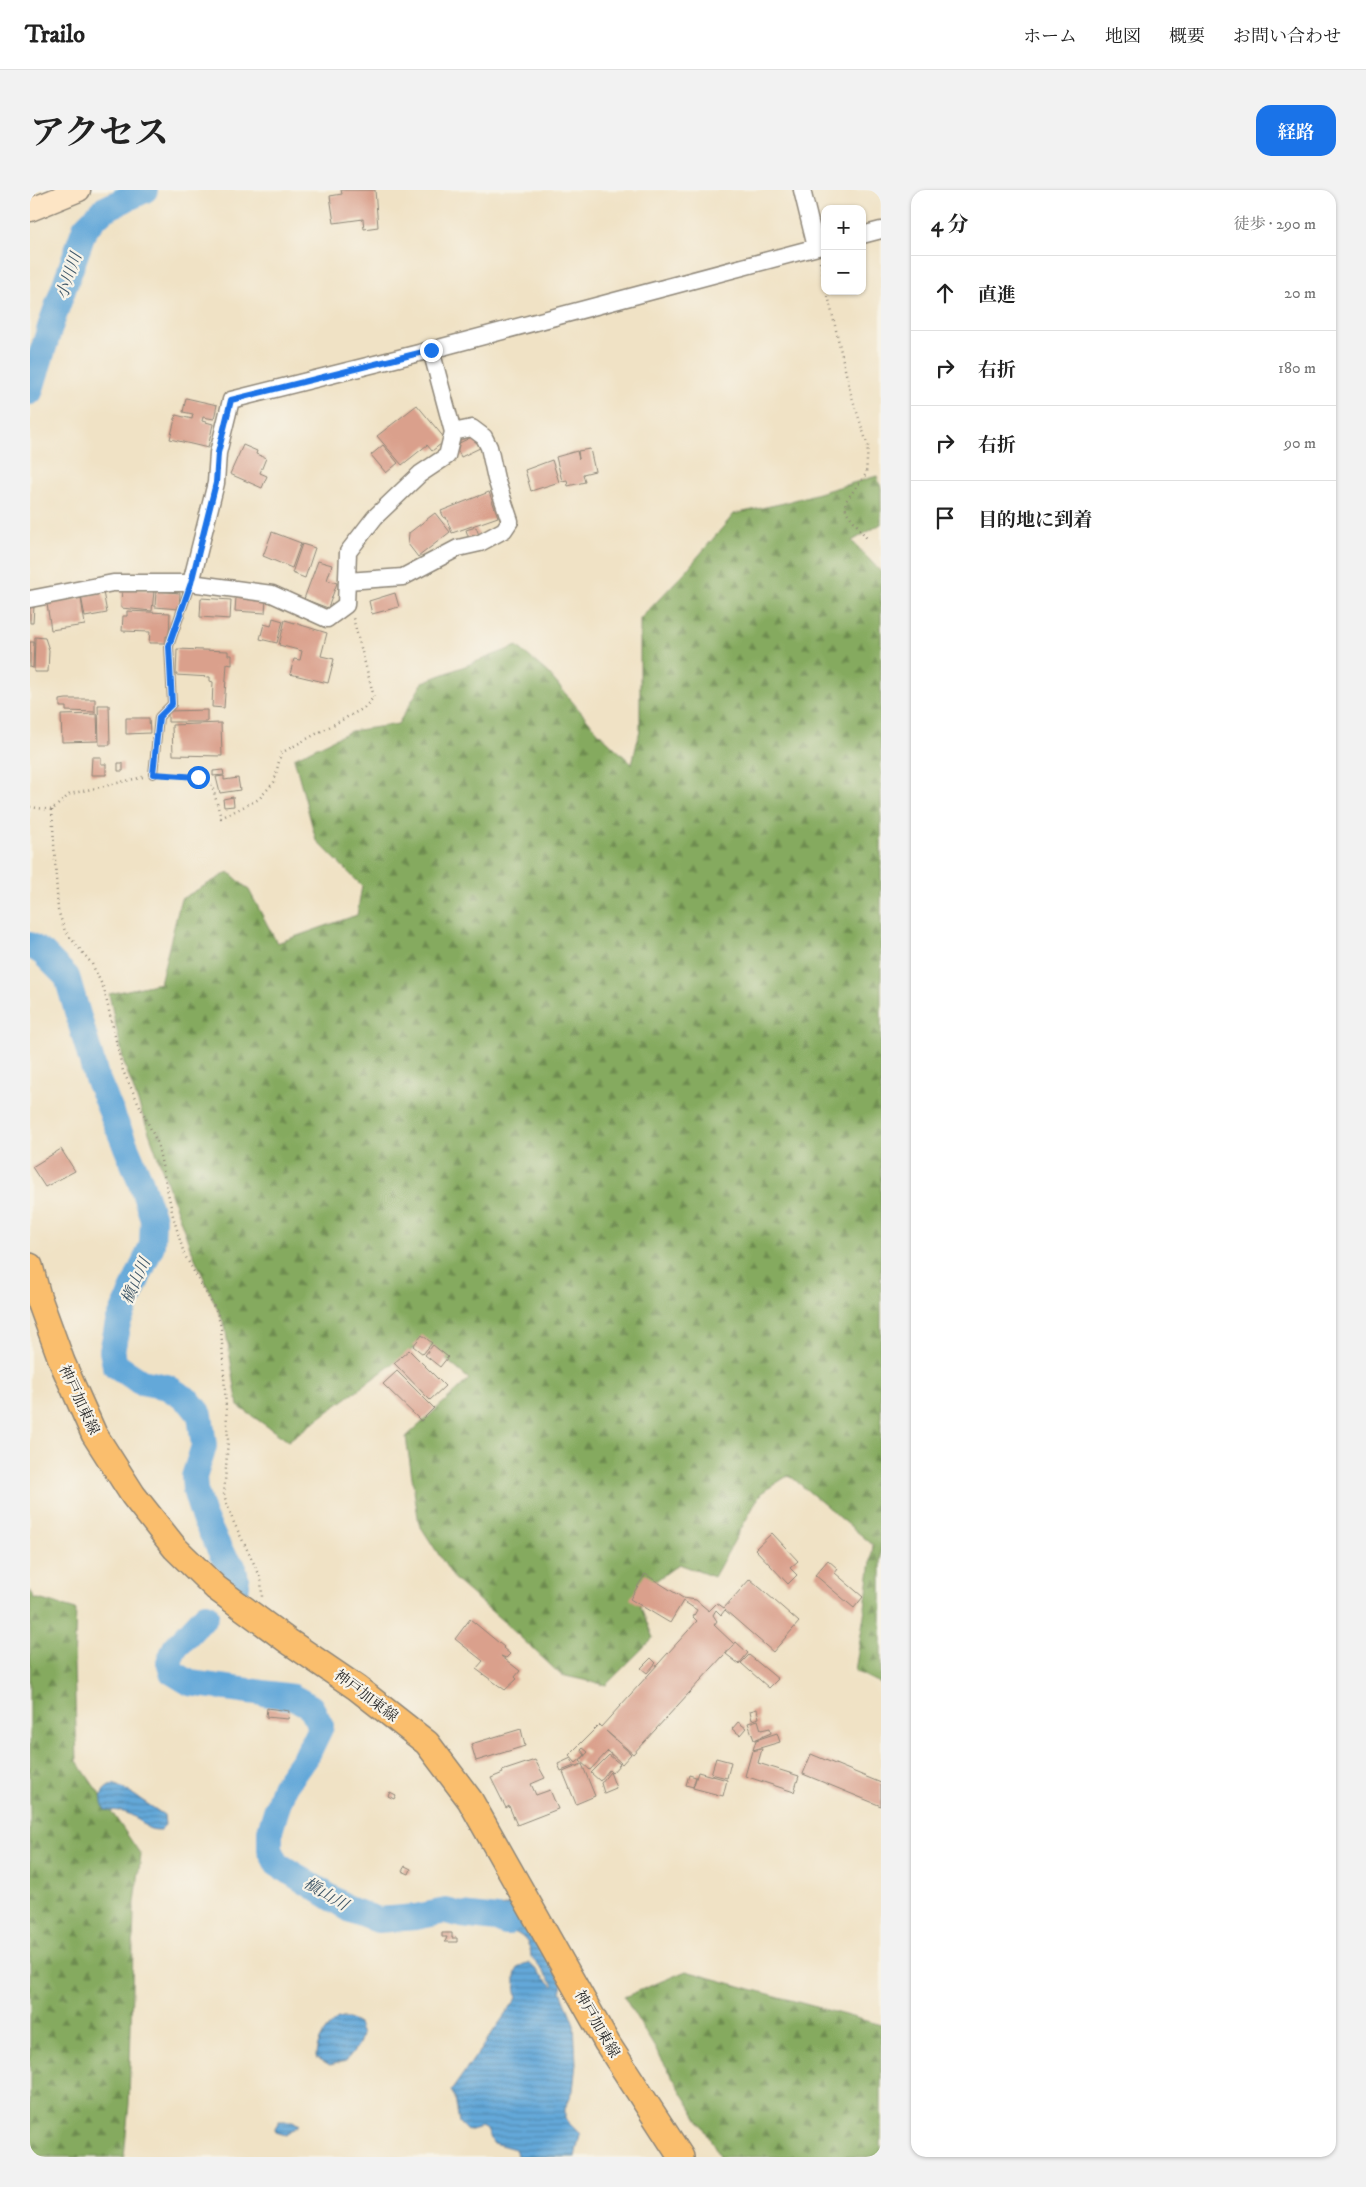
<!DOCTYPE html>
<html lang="ja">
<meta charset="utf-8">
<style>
:root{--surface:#fff;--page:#f2f2f2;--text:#222;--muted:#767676;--line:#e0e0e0;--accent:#1a73e8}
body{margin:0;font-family:"IM FELL DW Pica","Noto Serif JP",serif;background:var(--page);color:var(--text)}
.controls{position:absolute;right:15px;top:15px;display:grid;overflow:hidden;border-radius:10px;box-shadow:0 1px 4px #0004}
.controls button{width:45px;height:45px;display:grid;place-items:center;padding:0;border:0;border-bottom:1px solid var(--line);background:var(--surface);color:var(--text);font:25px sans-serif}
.stop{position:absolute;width:15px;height:15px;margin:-11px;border:4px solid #1a73e8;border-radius:50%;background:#fff}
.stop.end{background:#1a73e8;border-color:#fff;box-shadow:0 1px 5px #0008}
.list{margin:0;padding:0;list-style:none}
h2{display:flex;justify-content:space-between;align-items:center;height:65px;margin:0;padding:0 20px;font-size:21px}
h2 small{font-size:16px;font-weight:400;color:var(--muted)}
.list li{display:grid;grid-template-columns:32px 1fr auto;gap:15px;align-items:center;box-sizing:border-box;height:75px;padding:0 20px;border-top:1px solid var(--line)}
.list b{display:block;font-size:19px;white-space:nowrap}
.list em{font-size:16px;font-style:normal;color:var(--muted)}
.icon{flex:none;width:28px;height:28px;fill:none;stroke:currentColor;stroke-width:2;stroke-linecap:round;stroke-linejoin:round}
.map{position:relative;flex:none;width:851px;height:1967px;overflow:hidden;border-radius:15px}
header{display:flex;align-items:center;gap:30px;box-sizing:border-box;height:70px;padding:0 25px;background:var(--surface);border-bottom:1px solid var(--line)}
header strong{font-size:24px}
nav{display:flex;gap:28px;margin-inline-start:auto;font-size:18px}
.intro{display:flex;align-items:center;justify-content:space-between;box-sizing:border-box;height:120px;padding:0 30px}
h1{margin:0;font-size:35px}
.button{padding:12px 22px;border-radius:15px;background:var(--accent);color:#fff;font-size:18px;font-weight:700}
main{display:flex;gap:30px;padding:0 30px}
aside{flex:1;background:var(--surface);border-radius:15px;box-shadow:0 1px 4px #0004}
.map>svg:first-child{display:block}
.forest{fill:url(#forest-firs);stroke:#586a45}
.water{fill:url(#water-rules);stroke:#476a82}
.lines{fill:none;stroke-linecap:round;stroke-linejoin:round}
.river{stroke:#63a8d9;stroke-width:26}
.building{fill:#daa08c}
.service-casing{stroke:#8e8678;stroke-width:10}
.minor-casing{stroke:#8e8678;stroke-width:19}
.secondary-casing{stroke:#8e8678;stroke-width:25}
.primary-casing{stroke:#8e8678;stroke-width:28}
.path{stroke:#8e8678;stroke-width:2.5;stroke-dasharray:1 4;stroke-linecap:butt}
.service{stroke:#fff;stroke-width:8}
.minor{stroke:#fff;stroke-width:16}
.secondary{stroke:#fde5c5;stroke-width:22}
.primary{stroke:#fabe6d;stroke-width:25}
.route{stroke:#1a73e8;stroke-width:6}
.labels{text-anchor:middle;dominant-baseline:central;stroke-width:4.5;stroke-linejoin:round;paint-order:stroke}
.street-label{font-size:15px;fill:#2b2b2b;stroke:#f7f3e8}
.water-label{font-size:16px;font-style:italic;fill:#3f5768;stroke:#f7f3e8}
</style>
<header>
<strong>Trailo</strong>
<nav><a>ホーム</a><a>地図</a><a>概要</a><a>お問い合わせ</a></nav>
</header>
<div class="intro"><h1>アクセス</h1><a class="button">経路</a></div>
<main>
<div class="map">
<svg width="851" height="1967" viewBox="0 0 851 1967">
<defs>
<pattern id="forest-firs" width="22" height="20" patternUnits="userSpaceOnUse" patternTransform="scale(1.25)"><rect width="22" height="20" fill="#85aa5f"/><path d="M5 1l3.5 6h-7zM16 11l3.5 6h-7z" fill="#6d8b4f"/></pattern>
<pattern id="water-rules" width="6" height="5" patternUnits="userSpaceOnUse" patternTransform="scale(1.25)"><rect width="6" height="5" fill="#63a8d9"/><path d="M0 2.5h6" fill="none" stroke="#5289b0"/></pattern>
</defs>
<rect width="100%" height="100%" fill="#f7f3e8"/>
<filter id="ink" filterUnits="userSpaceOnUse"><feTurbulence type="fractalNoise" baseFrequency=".02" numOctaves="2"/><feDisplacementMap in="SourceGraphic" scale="10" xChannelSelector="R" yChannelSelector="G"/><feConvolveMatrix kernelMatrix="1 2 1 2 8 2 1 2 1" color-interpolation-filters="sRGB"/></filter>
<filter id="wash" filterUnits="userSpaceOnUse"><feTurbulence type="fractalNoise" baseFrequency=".0096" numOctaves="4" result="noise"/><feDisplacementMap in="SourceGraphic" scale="20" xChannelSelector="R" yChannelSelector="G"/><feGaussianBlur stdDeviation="1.12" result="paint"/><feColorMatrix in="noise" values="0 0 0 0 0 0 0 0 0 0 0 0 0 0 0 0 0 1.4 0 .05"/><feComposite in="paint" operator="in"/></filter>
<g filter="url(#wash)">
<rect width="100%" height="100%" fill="#f0e2c5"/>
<path class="forest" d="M 847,286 L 851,298 L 851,334 L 822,351 L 851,382 L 851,1494 L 825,1481 L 834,1425 L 843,1355 L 759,1285 L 731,1303 L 684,1387 L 649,1374 L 606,1405 L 623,1448 L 576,1495 L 531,1485 L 474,1432 L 425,1390 L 389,1334 L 376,1247 L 439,1189 L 394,1151 L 258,1251 L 208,1216 L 195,1136 L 160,1057 L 94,873 L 79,804 L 130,793 L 151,709 L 199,682 L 219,700 L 247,753 L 327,725 L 332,696 L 286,650 L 264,568 L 321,541 L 368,534 L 393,492 L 487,456 L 518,483 L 568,542 L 602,574 L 610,540 L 610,429 L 654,383 L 704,324 L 754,313 Z
M 0,1400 L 5,1408 L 46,1420 L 44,1475 L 47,1571 L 111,1665 L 104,1720 L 99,1914 L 94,1967 L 0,1967 Z
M 656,1781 L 851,1835 L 851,1967 L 689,1967 L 685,1957 L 594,1807 Z"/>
<path class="water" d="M 84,1594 L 101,1603 L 134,1625 L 135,1635 L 130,1640 C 116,1640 116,1636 106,1628 C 96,1621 86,1620 75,1620 C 69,1608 70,1599 84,1594 Z
M 482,1713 L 532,1793 L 531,1801 L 544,1834 L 546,1873 L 543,1901 L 535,1918 L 535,1929 L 550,1944 L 545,1967 L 488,1967 L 485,1959 L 463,1953 L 457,1940 L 451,1937 L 437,1941 L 429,1933 L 425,1907 L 421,1901 L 487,1808 C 485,1794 480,1775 499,1773 L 523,1796 L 524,1794 L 501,1767 C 501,1736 463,1738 441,1733 L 442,1722 L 456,1723 Z
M 308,1829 L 319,1829 L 328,1834 L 332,1845 L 329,1854 L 316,1871 L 300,1875 L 286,1867 C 286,1852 296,1837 308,1829 Z
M 249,1931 L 263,1931 L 269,1935 L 256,1945 L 246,1942 L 245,1938 Z"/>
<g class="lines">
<path class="river" d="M 0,202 L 22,131 L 55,38 L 73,20 L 115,0
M 0,755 L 13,763 L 37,787 L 66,886 L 110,990 L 123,1029 L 122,1055 L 88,1133 L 82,1161 L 85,1175 L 111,1192 L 137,1197 L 159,1211 L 170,1225 L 174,1256 L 164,1287 L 165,1300 L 173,1326 L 192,1364 L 204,1378 L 207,1395
M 176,1425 L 145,1458 L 139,1472 L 142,1482 L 160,1493 L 263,1507 L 281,1517 L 291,1536 L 278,1563 L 254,1597 L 246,1621 L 240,1641 L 240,1659 L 247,1674 L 321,1720 L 348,1730 L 386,1727 L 416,1721 L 432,1725 L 467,1729 L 476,1733"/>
</g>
<g id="blocks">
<path class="building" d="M 311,0 L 345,0 L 348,37 L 334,39 L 333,29 L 304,33 L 300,6 L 312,4 Z
M 156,208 L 187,215 L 184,229 L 173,227 L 172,231 L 183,234 L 178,258 L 140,249 L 146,225 L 162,229 L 163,224 L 153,222 Z
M 387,215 L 416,250 L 402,261 L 397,255 L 372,275 L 347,246 Z
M 446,245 L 452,257 L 431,267 L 425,255 Z
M 213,255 L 227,261 L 226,264 L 236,268 L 230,283 L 237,286 L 232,298 L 200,284 Z
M 353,255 L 368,273 L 356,283 L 341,265 Z
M 560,259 L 565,281 L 553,284 L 555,292 L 538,296 L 537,290 L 532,291 L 526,267 L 547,261 L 549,269 L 548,261 Z
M 522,270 L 529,292 L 501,301 L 495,280 Z
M 459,302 L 468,327 L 422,343 L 416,327 L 414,328 L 411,321 Z
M 405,323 L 420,342 L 388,367 L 378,354 L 379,343 Z
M 446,337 L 449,345 L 439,349 L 436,340 Z
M 242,342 L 271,353 L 262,378 L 233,366 Z
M 272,354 L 285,358 L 275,388 L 262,383 Z
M 288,371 L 302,375 L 297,390 L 307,393 L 298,418 L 274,409 Z
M 92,398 L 124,401 L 122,421 L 91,418 Z
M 126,401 L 150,403 L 149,419 L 125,417 Z
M 73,402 L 77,423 L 55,427 L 51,406 Z
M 365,403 L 369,417 L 342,424 L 339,411 Z
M 206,407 L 236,409 L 235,423 L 205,421 Z
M 51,408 L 55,435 L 21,440 L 17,414 Z
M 171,408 L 201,410 L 200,429 L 170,427 Z
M 0,416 L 4,416 L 3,433 L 0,433 Z
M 97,421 L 140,423 L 139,446 L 136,446 L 136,453 L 119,453 L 120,442 L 92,441 L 93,426 L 97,426 Z
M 243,428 L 253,431 L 247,453 L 230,449 L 234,434 L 241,436 Z
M 255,430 L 297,443 L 291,466 L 304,469 L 298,493 L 260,484 L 264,469 L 270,470 L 272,461 L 249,455 Z
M 5,447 L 15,448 L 19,460 L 18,482 L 4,482 Z
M 0,452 L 4,452 L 3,478 L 0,477 Z
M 147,459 L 198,461 L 198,465 L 202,465 L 202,475 L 197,474 L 194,518 L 182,517 L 183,492 L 180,491 L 180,487 L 146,485 Z
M 36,509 L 65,509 L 65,522 L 36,521 L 36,517 L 30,517 L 30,510 Z
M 68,515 L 79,515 L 80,555 L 69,555 Z
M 177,520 L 177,532 L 138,532 L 138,521 Z
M 67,524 L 68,551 L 32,552 L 31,525 Z
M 96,528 L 119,528 L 120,543 L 96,544 Z
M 191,533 L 192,566 L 143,565 L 142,535 Z
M 62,567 L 71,567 L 71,574 L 76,574 L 76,585 L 61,585 Z
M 88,573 L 93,573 L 93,581 L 88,581 Z
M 193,580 L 194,585 L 183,586 L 183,581 Z
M 194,586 L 194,590 L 208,588 L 210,600 L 190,603 L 186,587 Z
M 203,607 L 204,616 L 194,617 L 193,609 Z
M 31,959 L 45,981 L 15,997 L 2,977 Z
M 392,1145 L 402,1153 L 393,1164 L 383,1156 Z
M 403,1155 L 418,1167 L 410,1177 L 395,1165 Z
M 379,1160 L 415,1196 L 400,1210 L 364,1173 Z
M 367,1181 L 404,1218 L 391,1231 L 353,1194 Z
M 742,1343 L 768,1371 L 760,1378 L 767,1385 L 758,1394 L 725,1359 Z
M 798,1370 L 808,1379 L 805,1383 L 833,1407 L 824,1418 L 785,1385 Z
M 615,1384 L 653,1408 L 666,1410 L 679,1421 L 687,1413 L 694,1418 L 720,1389 L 769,1432 L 743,1462 L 695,1420 L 691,1425 L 686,1420 L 683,1425 L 687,1431 L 684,1435 L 704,1454 L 603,1564 L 576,1541 L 601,1564 L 592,1574 L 578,1561 L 560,1580 L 550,1571 L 558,1562 L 553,1558 L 551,1560 L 555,1565 L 546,1573 L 539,1565 L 569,1535 L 571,1537 L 667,1431 L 663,1427 L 667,1420 L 653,1411 L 640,1433 L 600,1409 Z
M 440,1429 L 474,1457 L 473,1458 L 480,1464 L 476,1468 L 471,1466 L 490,1481 L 485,1487 L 487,1489 L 475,1500 L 446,1479 L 453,1471 L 425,1449 Z
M 706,1452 L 718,1463 L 709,1474 L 696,1464 Z
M 719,1465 L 748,1489 L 739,1498 L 711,1473 Z
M 621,1468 L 626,1473 L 617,1483 L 611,1478 Z
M 237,1518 L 259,1521 L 258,1529 L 236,1527 Z
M 727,1519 L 729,1528 L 722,1530 L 720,1521 Z
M 728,1530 L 731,1540 L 740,1538 L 741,1543 L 724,1550 L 718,1533 Z
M 708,1532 L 716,1538 L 710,1545 L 702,1539 Z
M 491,1539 L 495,1556 L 446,1571 L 441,1554 Z
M 747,1543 L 750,1552 L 723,1560 L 726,1550 Z
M 731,1559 L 732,1559 L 728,1573 L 769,1586 L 764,1602 L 715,1586 L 722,1561 Z
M 781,1564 L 851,1593 L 851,1616 L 773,1584 Z
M 579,1565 L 590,1574 L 582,1583 L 579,1580 L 570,1591 L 561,1583 Z
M 541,1568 L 544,1576 L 531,1581 L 528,1574 Z
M 686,1568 L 701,1572 L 697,1588 L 681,1584 Z
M 505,1570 L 515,1588 L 501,1594 L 506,1605 L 520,1600 L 528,1619 L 487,1635 L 479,1616 L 476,1618 L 461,1588 L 473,1583 L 472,1581 Z
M 552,1574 L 565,1606 L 546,1614 L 533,1582 Z
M 580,1582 L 586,1598 L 574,1603 L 571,1593 Z
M 668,1582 L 697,1590 L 693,1606 L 663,1598 Z
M 659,1585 L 666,1587 L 663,1597 L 656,1595 Z
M 360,1602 L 366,1605 L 364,1609 L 358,1606 Z
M 375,1676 L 381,1679 L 379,1684 L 372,1681 Z
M 412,1743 L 422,1743 L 422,1748 L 427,1748 L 427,1752 L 415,1752 L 417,1747 L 412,1747 Z"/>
</g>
</g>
<g filter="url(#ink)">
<use href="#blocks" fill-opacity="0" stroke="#8e8678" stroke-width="1"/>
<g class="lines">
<g class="service-casing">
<path id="service" d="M 123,584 L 129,527 L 142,514 L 139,456 L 161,393"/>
</g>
<g class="minor-casing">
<path id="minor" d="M 772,0 L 786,57
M 832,45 L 851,40
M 317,391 L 373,387 L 428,358 L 450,353 L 474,340 L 480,331 L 466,289 L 459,257 L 454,247 L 442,238 L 423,242
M 161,393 L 186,293 L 188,263 L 201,210 L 401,160 L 795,55
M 0,409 L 83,393 L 161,393 L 242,404 L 297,429 L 316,415 L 318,362 L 345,327 L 390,284 L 417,266 L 423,242 L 401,160"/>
</g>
<g class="secondary-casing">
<path id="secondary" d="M 0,20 L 49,0"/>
</g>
<g class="primary-casing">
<path id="primary" d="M 0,1076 L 8,1106 L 32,1172 L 64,1244 L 103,1305 L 145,1358 L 186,1398 L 258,1451 L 327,1498 L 397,1553 L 440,1610 L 577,1853 L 651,1967"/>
</g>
<path class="path" d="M 790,72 L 795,92
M 797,101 L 820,201 L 838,256 L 836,284 L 815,312 L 816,321 L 838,350
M 133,585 L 168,587 L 182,595 L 191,628 L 229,609 L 244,592 L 251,563 L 334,518 L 344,507 L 323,428
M 0,617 L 22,620 L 40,604 L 113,587
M 22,620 L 28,720 L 35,741 L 62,774 L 74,799 L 93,881 L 127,952 L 143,1026 L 154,1064 L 187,1122 L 191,1137 L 198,1250 L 194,1305 L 203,1331 L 231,1388 L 232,1407"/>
<use href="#service" class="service"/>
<use href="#minor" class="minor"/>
<use href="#secondary" class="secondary"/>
<use href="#primary" class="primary"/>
</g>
</g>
<g class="lines" filter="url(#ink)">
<path class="route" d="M 168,587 L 123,584 L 129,527 L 142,514 L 139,456 L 161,393 L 186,293 L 188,263 L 201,210 L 401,160"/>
</g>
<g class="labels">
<g class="street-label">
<text transform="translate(49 1210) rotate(65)">神戸加東線</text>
<text transform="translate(336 1506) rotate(37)">神戸加東線</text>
<text transform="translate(567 1834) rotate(60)">神戸加東線</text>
</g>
<g class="water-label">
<text transform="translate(39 86) rotate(-71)">小川川</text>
<text transform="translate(106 1091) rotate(-66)">槇山川</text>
<text transform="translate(296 1704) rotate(31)">槇山川</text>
</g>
</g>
</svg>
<div class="controls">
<button>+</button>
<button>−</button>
</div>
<div class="stop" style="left:168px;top:587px"></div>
<div class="stop end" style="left:401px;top:160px"></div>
</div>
<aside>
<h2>4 分<small>徒歩 · 290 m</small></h2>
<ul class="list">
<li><svg class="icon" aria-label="ahead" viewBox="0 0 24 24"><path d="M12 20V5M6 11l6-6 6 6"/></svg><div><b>直進</b></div><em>20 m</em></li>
<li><svg class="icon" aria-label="right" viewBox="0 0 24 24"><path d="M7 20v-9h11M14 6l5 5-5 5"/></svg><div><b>右折</b></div><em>180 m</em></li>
<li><svg class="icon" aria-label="right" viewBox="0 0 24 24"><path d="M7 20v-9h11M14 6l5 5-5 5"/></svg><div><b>右折</b></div><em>90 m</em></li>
<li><svg class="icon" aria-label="arrive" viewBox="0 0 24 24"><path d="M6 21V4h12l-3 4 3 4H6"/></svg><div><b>目的地に到着</b></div></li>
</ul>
</aside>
</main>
